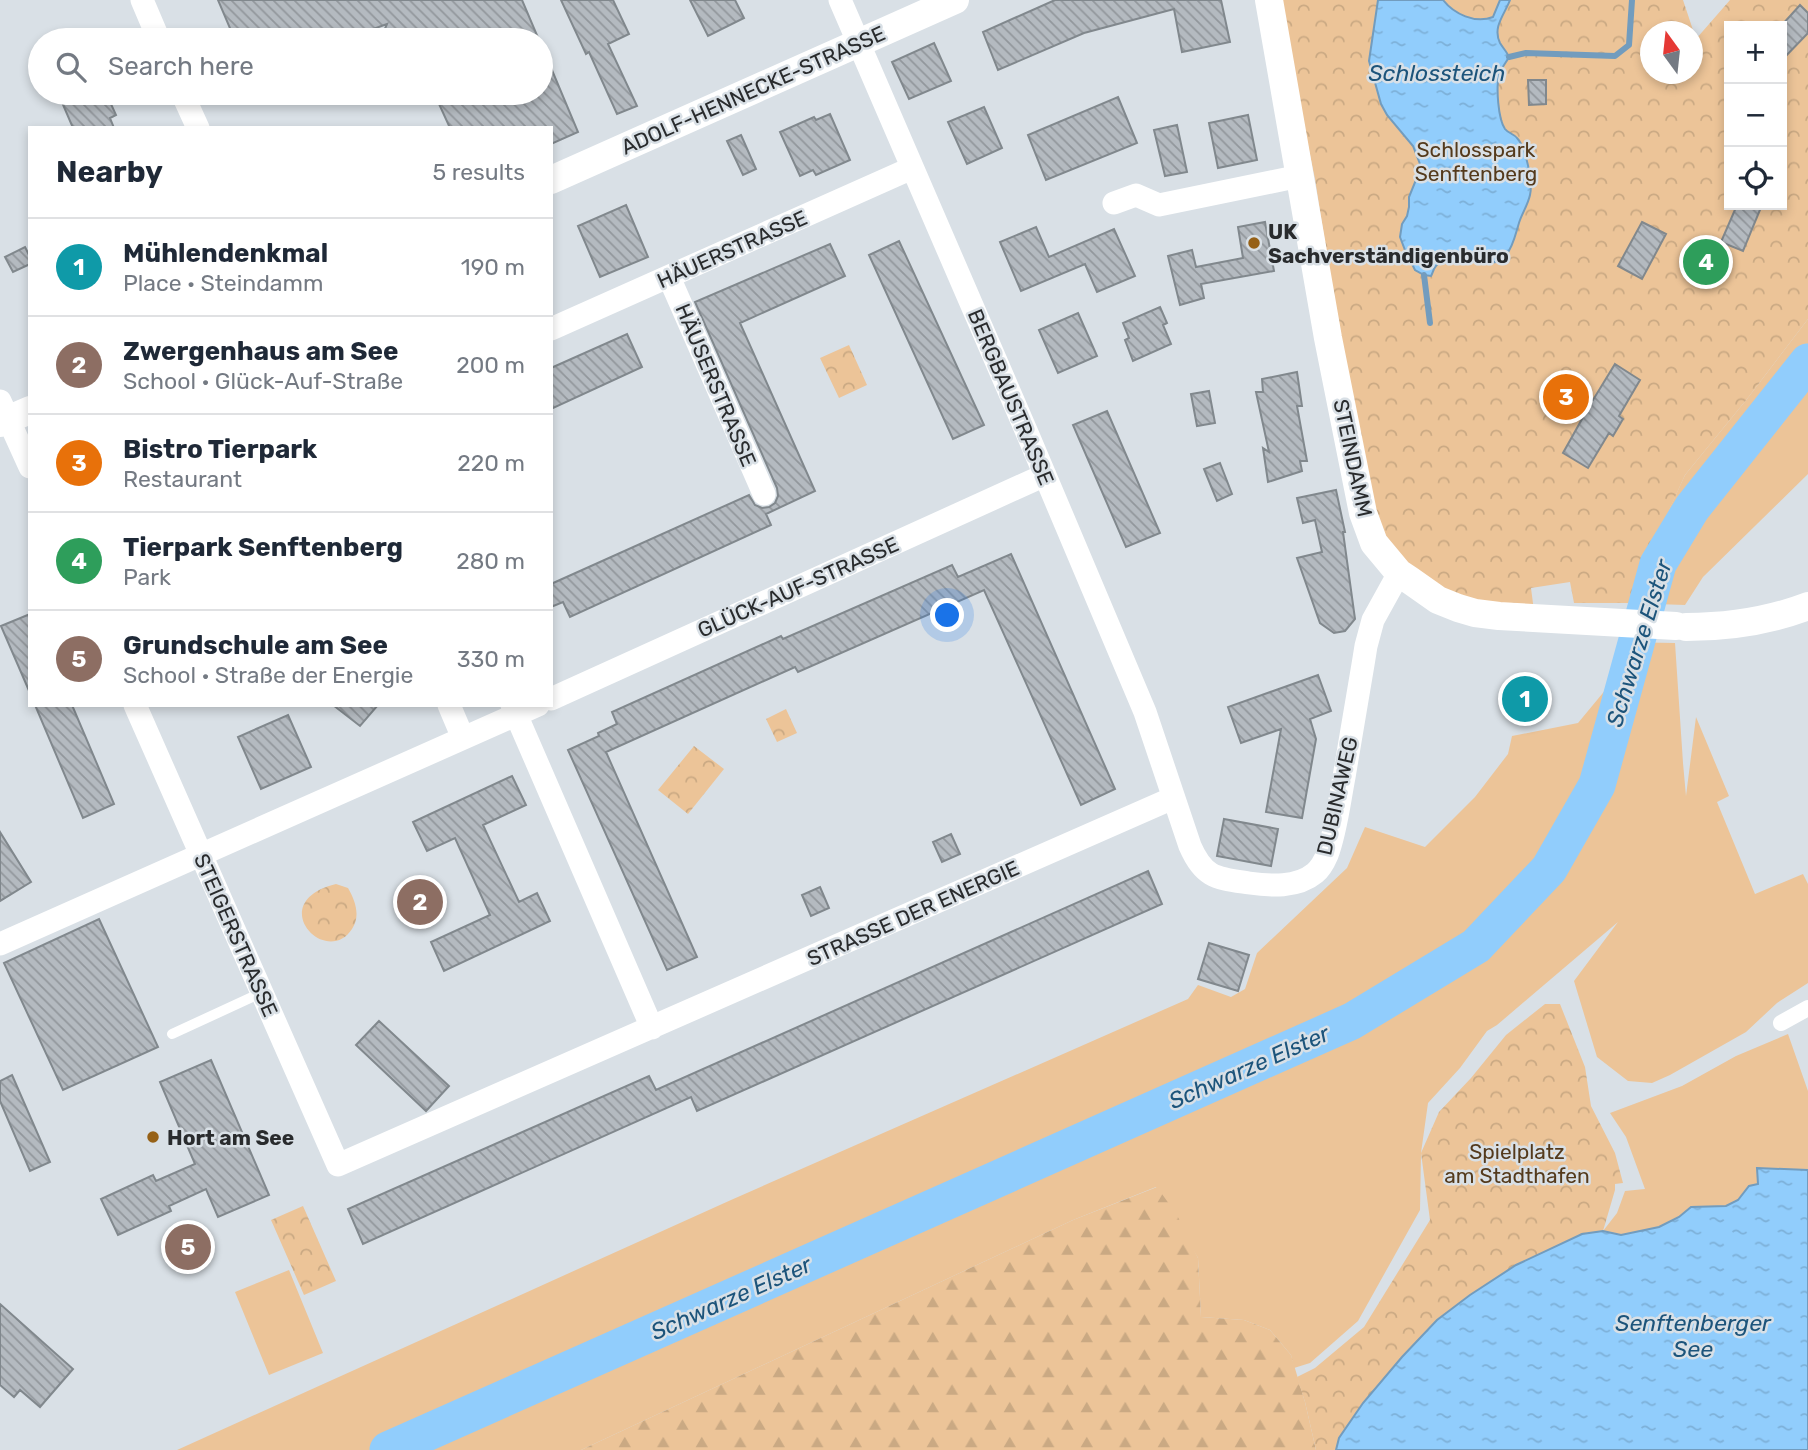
<!DOCTYPE html>
<meta charset="utf-8">
<style>
:root{--surface:#fff;--page:#f6f6f7;--text:#1f2937;--muted:#747a83;--line:#e0e1e3;--accent:#db2777}
body{margin:0;font-family:Rubik,sans-serif;background:var(--page);color:var(--text)}
.controls{position:absolute;right:21px;top:21px;display:grid;overflow:hidden;border-radius:0px;box-shadow:0 4px 10px #0003}
.controls button{width:63px;height:63px;display:grid;place-items:center;padding:0;border:0;border-bottom:2px solid var(--line);background:var(--surface);color:var(--text);font:35px sans-serif}
.compass{position:absolute;left:1640px;top:21px;width:63px;height:63px;border-radius:50%;background:var(--surface);box-shadow:0 4px 10px #0003;rotate:345deg}
.you{position:absolute;left:948px;top:616px;width:24px;height:24px;margin:-18px;border:5px solid #fff;border-radius:50%;background:#1a73e8;box-shadow:0 0 0 10px #1a73e833}
.badge{display:grid;place-items:center;width:46px;height:46px;border-radius:50%;background:var(--accent);color:#fff;font-size:23px;font-weight:700}
.pin{position:absolute;translate:-50% -50%;border:4px solid #fff;box-shadow:0 2px 7px #0006}
.list{margin:0;padding:0;list-style:none}
h2{display:flex;justify-content:space-between;align-items:center;height:91px;margin:0;padding:0 28px;font-size:30px}
h2 small{font-size:23px;font-weight:400;color:var(--muted)}
.list li{display:grid;grid-template-columns:46px 1fr auto;gap:21px;align-items:center;box-sizing:border-box;height:98px;padding:0 28px;border-top:2px solid var(--line)}
.list b{display:block;font-size:26px;white-space:nowrap}
.list p{margin:0;font-size:23px;white-space:nowrap;color:var(--muted)}
.list em{font-size:23px;font-style:normal;color:var(--muted)}
.icon{flex:none;width:38px;height:38px;fill:none;stroke:currentColor;stroke-width:2;stroke-linecap:round;stroke-linejoin:round}
.map{position:relative;flex:none;width:1808px;height:1450px;overflow:hidden}
.search{position:absolute;background:var(--surface);box-shadow:0 4px 10px #0003;left:28px;top:28px;width:525px;height:77px;display:flex;align-items:center;gap:18px;box-sizing:border-box;padding:0 24px;border-radius:38px;color:var(--muted);font-size:26px}
.panel{position:absolute;background:var(--surface);box-shadow:0 4px 10px #0003;left:28px;top:126px;width:525px;height:581px;border-radius:0px}
.map>svg:first-child{display:block}
.grass{fill:#ecc498}
.forest{fill:url(#forest-firs)}
.park{fill:url(#park-crowns);fill-rule:evenodd}
.water{fill:url(#water-ripples);stroke:#729cbe;stroke-width:2}
.lines{fill:none;stroke-linecap:round;stroke-linejoin:round}
.stream{stroke:#729cbe;stroke-width:6}
.river{stroke:#91cdfc;stroke-width:37}
.building{fill:url(#building-back-hatch);stroke:#81888d;stroke-width:2}
.service{stroke:#fff;stroke-width:10}
.pedestrian{stroke:#fff;stroke-width:16}
.minor{stroke:#fff;stroke-width:23}
.tertiary{stroke:#fff;stroke-width:28}
.poi-dot{fill:#966117;stroke:#d9e0e6;stroke-width:2.5}
.labels{text-anchor:middle;dominant-baseline:central;stroke-width:5;stroke-linejoin:round;paint-order:stroke}
.street-label{font-size:21px;fill:#292b2d;stroke:#d9e0e6}
.park-label{font-size:21px;fill:#543a1c;stroke:#d9e0e6}
.poi-label{font-size:21px;font-weight:bold;fill:#292b2d;stroke:#d9e0e6;text-anchor:start}
.water-label{font-size:23px;font-style:italic;fill:#1c547b;stroke:#d9e0e6}
</style>
<div class="map">
<svg width="1808" height="1450" viewBox="0 0 1808 1450">
<defs>
<pattern id="forest-firs" width="22" height="20" patternUnits="userSpaceOnUse" patternTransform="scale(1.75)"><rect width="22" height="20" fill="#ecc498"/><path d="M5 1l3.5 6h-7zM16 11l3.5 6h-7z" fill="#caa983"/></pattern>
<pattern id="park-crowns" width="20" height="18" patternUnits="userSpaceOnUse" patternTransform="scale(1.75)"><rect width="20" height="18" fill="#ecc498"/><path d="M2 6a3 3 0 1 1 6 0M12 15a3 3 0 1 1 6 0" fill="none" stroke="#caa983"/></pattern>
<pattern id="water-ripples" width="26" height="14" patternUnits="userSpaceOnUse" patternTransform="scale(1.75)"><rect width="26" height="14" fill="#91cdfc"/><path d="M2 4q2-2 4 0t4 0M15 11q2-2 4 0t4 0" fill="none" stroke="#7db0d8"/></pattern>
<pattern id="building-back-hatch" width="6" height="6" patternUnits="userSpaceOnUse" patternTransform="scale(1.75)"><rect width="6" height="6" fill="#b4bac0"/><path d="M-1 5l2 2M0 0l6 6M5-1l2 2" fill="none" stroke="#92979c"/></pattern>
</defs>
<rect width="100%" height="100%" fill="#d9e0e6"/>
<path class="grass" d="M 1808,319 L 1808,474 L 1703,577 L 1685,605 L 1626,603 L 1685,475 L 1747,399 Z
M 1618,642 L 1675,643 L 1683,763 L 1686,796 L 1696,717 L 1729,796 L 1717,802 L 1755,894 L 1803,874 L 1808,884 L 1808,983 L 1777,1003 L 1746,1032 L 1670,1075 L 1652,1083 L 1628,1081 L 1597,1057 L 1574,981 L 1618,922 L 1497,1025 L 1487,1031 L 1460,1068 L 1428,1103 L 1421,1153 L 1420,1210 L 1358,1321 L 1310,1363 L 1294,1368 L 1291,1355 L 1270,1330 L 1244,1320 L 1201,1317 L 1198,1258 L 1156,1187 L 1073,1220 L 581,1450 L 177,1450 L 731,1200 L 1188,999 L 1198,985 L 1231,997 L 1245,989 L 1257,953 L 1347,868 L 1365,827 L 1425,847 L 1475,797 L 1508,754 L 1512,736 L 1578,723 L 1607,688 Z
M 1788,1034 L 1808,1091 L 1808,1170 L 1758,1168 L 1758,1184 L 1749,1186 L 1738,1200 L 1726,1206 L 1691,1207 L 1679,1217 L 1659,1227 L 1621,1235 L 1603,1231 L 1617,1213 L 1625,1191 L 1645,1189 L 1626,1137 L 1610,1113 L 1682,1086 L 1736,1056 Z
M 289,1270 L 323,1353 L 269,1375 L 235,1292 Z"/>
<path class="forest" d="M 1157,1187 L 1177,1215 L 1198,1258 L 1201,1317 L 1244,1320 L 1270,1330 L 1291,1355 L 1305,1402 L 1316,1450 L 581,1450 L 1073,1220 Z"/>
<path class="park" d="M 1278,0 L 1683,0 L 1696,39 L 1730,0 L 1808,0 L 1808,319 L 1747,399 L 1685,475 L 1627,603 L 1574,603 L 1570,582 L 1531,588 L 1534,611 L 1451,596 L 1405,565 L 1377,524 L 1345,369 L 1315,179 ZM 1729,26 L 1782,26 L 1782,205 L 1729,205 ZM 1650,32 L 1692,32 L 1692,74 L 1650,74 Z
M 849,345 L 867,385 L 839,398 L 820,358 Z
M 786,709 L 797,733 L 777,742 L 766,719 Z
M 694,746 L 724,769 L 688,814 L 658,790 Z
M 336,884 L 348,888 C 355,900 361,916 352,929 C 326,969 263,902 336,884 Z
M 1545,1004 L 1560,1004 L 1585,1067 L 1591,1106 L 1615,1153 L 1623,1183 L 1615,1184 L 1615,1190 L 1603,1231 L 1582,1234 L 1516,1265 L 1470,1295 L 1437,1320 L 1402,1357 L 1363,1403 L 1339,1438 L 1336,1450 L 1316,1450 L 1305,1402 L 1297,1377 L 1315,1368 L 1364,1327 L 1430,1220 L 1421,1153 L 1439,1112 L 1471,1078 L 1506,1035 Z
M 303,1206 L 336,1281 L 304,1295 L 271,1220 Z"/>
<path class="water" d="M 1378,0 L 1443,0 C 1454,14 1475,24 1493,17 L 1500,0 L 1510,0 C 1505,14 1492,27 1500,43 C 1503,48 1507,52 1509,57 C 1506,63 1500,69 1499,76 C 1496,87 1498,119 1505,129 C 1508,133 1514,134 1517,138 C 1526,147 1533,183 1530,195 C 1528,204 1523,212 1520,220 C 1516,231 1514,246 1506,255 C 1488,277 1453,243 1436,266 C 1433,269 1433,273 1431,276 L 1424,275 L 1415,270 L 1405,250 L 1400,237 L 1402,224 L 1407,216 L 1409,207 L 1409,197 L 1418,175 L 1420,164 L 1413,146 L 1387,115 L 1381,104 L 1369,61 Z
M 1757,1168 L 1808,1170 L 1808,1450 L 1336,1450 L 1339,1438 L 1363,1403 L 1402,1357 L 1437,1320 L 1470,1295 L 1516,1265 L 1582,1234 L 1603,1231 L 1621,1235 L 1659,1227 L 1679,1217 L 1691,1207 L 1726,1206 L 1738,1200 L 1749,1186 L 1758,1184 Z"/>
<g class="lines">
<path class="stream" d="M 1509,57 L 1526,53 L 1615,56 L 1629,45 L 1632,0
M 1424,275 L 1430,323"/>
<path class="river" d="M 388,1450 L 1352,1021 L 1476,946 L 1549,869 L 1597,785 L 1658,564 L 1692,508 L 1808,362"/>
</g>
<path class="building" d="M 218,0 L 522,0 L 539,40 L 380,40 L 387,24 L 343,40 L 235,40 Z
M 561,0 L 613,0 L 629,34 L 608,44 L 637,106 L 617,114 L 589,52 L 586,54 Z
M 690,0 L 735,0 L 744,18 L 708,36 Z
M 1055,0 L 1221,0 L 1230,42 L 1182,52 L 1174,9 L 1084,33 L 998,70 L 983,32 Z
M 1800,5 L 1808,13 L 1808,33 L 1782,60 L 1782,25 Z
M 934,43 L 951,81 L 909,99 L 892,62 Z
M 541,44 L 578,132 L 551,144 L 551,128 L 450,128 L 434,93 L 541,93 Z
M 1528,80 L 1546,80 L 1546,104 L 1529,105 Z
M 58,93 L 106,93 L 116,115 L 110,118 L 114,128 L 73,128 Z
M 1118,97 L 1137,143 L 1046,180 L 1028,135 Z
M 984,107 L 1002,148 L 967,164 L 948,122 Z
M 830,114 L 850,160 L 816,175 L 813,170 L 800,176 L 780,132 L 814,117 L 816,120 Z
M 1248,115 L 1257,160 L 1218,168 L 1209,123 Z
M 1177,125 L 1187,172 L 1165,176 L 1154,130 Z
M 741,135 L 756,169 L 743,175 L 727,141 Z
M 626,205 L 648,257 L 600,277 L 578,226 Z
M 1737,205 L 1762,205 L 1743,251 L 1721,242 Z
M 1265,222 L 1274,271 L 1201,284 L 1204,298 L 1180,305 L 1168,256 L 1192,250 L 1196,267 L 1243,258 L 1238,227 Z
M 1642,222 L 1666,234 L 1642,279 L 1618,266 Z
M 1036,227 L 1049,257 L 1114,229 L 1135,276 L 1097,292 L 1085,264 L 1021,291 L 1000,242 Z
M 899,241 L 984,425 L 953,439 L 869,255 Z
M 830,244 L 845,276 L 740,323 L 815,491 L 766,514 L 771,525 L 570,617 L 563,602 L 551,607 L 551,584 L 749,495 L 755,505 L 762,508 L 769,507 L 775,503 L 778,496 L 777,488 L 695,302 Z
M 25,247 L 30,257 L 30,264 L 13,272 L 5,257 Z
M 1160,307 L 1167,323 L 1163,325 L 1171,344 L 1133,361 L 1125,340 L 1129,338 L 1123,323 Z
M 1078,313 L 1097,356 L 1058,373 L 1039,330 Z
M 627,334 L 642,367 L 551,409 L 551,368 Z
M 1615,364 L 1640,380 L 1619,416 L 1623,419 L 1613,436 L 1609,433 L 1588,468 L 1563,453 L 1582,419 L 1551,401 L 1562,382 L 1593,400 Z
M 1297,372 L 1302,406 L 1297,406 L 1307,461 L 1300,461 L 1302,471 L 1268,482 L 1263,448 L 1269,452 L 1256,392 L 1263,392 L 1262,379 Z
M 1209,391 L 1215,423 L 1197,426 L 1191,394 Z
M 1107,411 L 1160,533 L 1126,547 L 1073,425 Z
M 1220,463 L 1232,494 L 1217,501 L 1204,469 Z
M 1336,490 L 1345,532 L 1343,532 L 1355,619 L 1345,631 L 1334,633 L 1320,623 L 1297,558 L 1322,552 L 1315,520 L 1303,523 L 1297,498 Z
M 1011,554 L 1115,789 L 1081,805 L 984,590 L 798,672 L 795,667 L 606,752 L 697,957 L 667,970 L 568,750 L 599,736 L 598,733 L 617,724 L 612,712 L 781,636 L 783,639 L 952,565 L 958,577 Z
M 30,614 L 30,693 L 1,626 Z
M 1318,675 L 1331,711 L 1310,719 L 1316,739 L 1302,818 L 1266,812 L 1281,729 L 1241,743 L 1228,707 Z
M 1535,688 L 1537,708 L 1516,711 L 1514,691 Z
M 35,705 L 72,705 L 114,804 L 83,818 Z
M 333,705 L 378,705 L 360,726 Z
M 288,715 L 311,767 L 261,789 L 238,737 Z
M 512,776 L 526,805 L 483,825 L 519,902 L 537,893 L 550,921 L 444,971 L 431,942 L 490,915 L 455,838 L 427,851 L 413,822 Z
M 1224,819 L 1278,829 L 1271,866 L 1217,856 Z
M 0,832 L 31,882 L 0,901 Z
M 951,834 L 960,854 L 942,862 L 933,842 Z
M 1148,871 L 1162,904 L 697,1111 L 691,1097 L 363,1244 L 348,1209 L 649,1076 L 656,1090 Z
M 820,887 L 829,908 L 811,916 L 802,895 Z
M 99,919 L 158,1047 L 63,1090 L 4,963 Z
M 1209,943 L 1249,955 L 1238,991 L 1198,979 Z
M 379,1021 L 449,1086 L 426,1111 L 356,1045 Z
M 211,1060 L 269,1195 L 218,1217 L 206,1189 L 169,1206 L 171,1211 L 118,1235 L 101,1199 L 153,1175 L 156,1181 L 195,1164 L 160,1082 Z
M 12,1075 L 50,1162 L 30,1171 L 0,1101 L 0,1081 Z
M 0,1304 L 73,1369 L 40,1407 L 20,1390 L 14,1397 L 0,1385 Z"/>
<g class="lines">
<path class="service" d="M 172,1034 L 261,993"/>
<path class="pedestrian" d="M 1781,1023 L 1808,1008"/>
<path class="minor" d="M 142,0 L 159,40
M 840,0 L 1028,435 L 1145,712 L 1190,846 C 1204,878 1216,878 1249,883 C 1270,886 1297,888 1315,873 C 1321,868 1324,862 1327,855 C 1336,831 1339,803 1344,777 C 1351,734 1359,690 1366,646 L 1373,620 L 1399,573
M 182,93 L 198,128
M 1114,203 L 1136,195 L 1159,205 L 1300,176
M 669,277 L 764,494
M 551,329 L 912,168
M 0,401 L 30,467
M 551,699 L 1045,475
M 135,705 L 338,1165 L 1173,798
M 449,705 L 463,738
M 512,705 L 652,1028
M 0,944 L 538,705"/>
<path class="tertiary" d="M 1269,0 L 1328,338 L 1363,513 L 1374,543 L 1399,573 L 1411,581 L 1438,600 L 1458,608 L 1475,613 L 1499,616 L 1676,626
M 551,180 L 955,0
M 0,423 L 30,410
M 1686,627 C 1728,627 1769,621 1808,606"/>
</g>
<g class="poi-dot">
<circle cx="1254" cy="243" r="7"/>
<circle cx="153" cy="1137" r="7"/>
</g>
<g class="labels">
<g class="street-label">
<text transform="translate(753 90) rotate(-24)">ADOLF-HENNECKE-STRASSE</text>
<text transform="translate(732 249) rotate(-24)">HÄUERSTRASSE</text>
<text transform="translate(716 385) rotate(67)">HÄUSERSTRASSE</text>
<text transform="translate(1011 397) rotate(67)">BERGBAUSTRASSE</text>
<text transform="translate(1353 458) rotate(78)">STEINDAMM</text>
<text transform="translate(798 587) rotate(-24)">GLÜCK-AUF-STRASSE</text>
<text transform="translate(1337 796) rotate(-77)">DUBINAWEG</text>
<text transform="translate(913 913) rotate(-24)">STRASSE DER ENERGIE</text>
<text transform="translate(236 935) rotate(66)">STEIGERSTRASSE</text>
</g>
<g class="park-label">
<text x="1476" y="149">Schlosspark<tspan x="1476" dy="24">Senftenberg</tspan></text>
<text x="1517" y="1151">Spielplatz<tspan x="1517" dy="24">am Stadthafen</tspan></text>
</g>
<g class="poi-label">
<text x="1268" y="231">UK<tspan x="1268" dy="24">Sachverständigenbüro</tspan></text>
<text x="167" y="1137">Hort am See</text>
</g>
<g class="water-label">
<text x="1437" y="73">Schlossteich</text>
<text transform="translate(1639 643) rotate(-73)">Schwarze Elster</text>
<text transform="translate(1249 1067) rotate(-24)">Schwarze Elster</text>
<text transform="translate(731 1298) rotate(-24)">Schwarze Elster</text>
<text x="1693" y="1323">Senftenberger<tspan x="1693" dy="26">See</tspan></text>
</g>
</g>
</svg>
<div class="controls">
<button>+</button>
<button>−</button>
<button><svg class="icon" aria-label="locate" viewBox="0 0 24 24"><circle cx="12" cy="12" r="6"/><path d="M12 2v4M12 18v4M2 12h4M18 12h4"/></svg></button>
</div>
<svg class="compass" viewBox="-18 -18 36 36"><path d="M0-13l5 13h-10z" fill="#e53935"/><path d="M0 13l5-13h-10z" fill="#747a83"/></svg>
<div class="you"></div>
<div class="pin badge" style="left:1525px;top:699px;background:#0f9aa8">1</div>
<div class="pin badge" style="left:420px;top:902px;background:#8d6e63">2</div>
<div class="pin badge" style="left:1566px;top:397px;background:#e8710a">3</div>
<div class="pin badge" style="left:1706px;top:262px;background:#2e9e5b">4</div>
<div class="pin badge" style="left:188px;top:1247px;background:#8d6e63">5</div>
<div class="search"><svg class="icon" aria-label="search" viewBox="0 0 24 24"><circle cx="10" cy="10" r="6"/><path d="M15 15l6 6"/></svg>Search here</div>
<section class="panel">
<h2>Nearby<small>5 results</small></h2>
<ul class="list">
<li><span class="badge" style="background:#0f9aa8">1</span><div><b>Mühlendenkmal</b><p>Place · Steindamm</p></div><em>190 m</em></li>
<li><span class="badge" style="background:#8d6e63">2</span><div><b>Zwergenhaus am See</b><p>School · Glück-Auf-Straße</p></div><em>200 m</em></li>
<li><span class="badge" style="background:#e8710a">3</span><div><b>Bistro Tierpark</b><p>Restaurant</p></div><em>220 m</em></li>
<li><span class="badge" style="background:#2e9e5b">4</span><div><b>Tierpark Senftenberg</b><p>Park</p></div><em>280 m</em></li>
<li><span class="badge" style="background:#8d6e63">5</span><div><b>Grundschule am See</b><p>School · Straße der Energie</p></div><em>330 m</em></li>
</ul>
</section>
</div>
